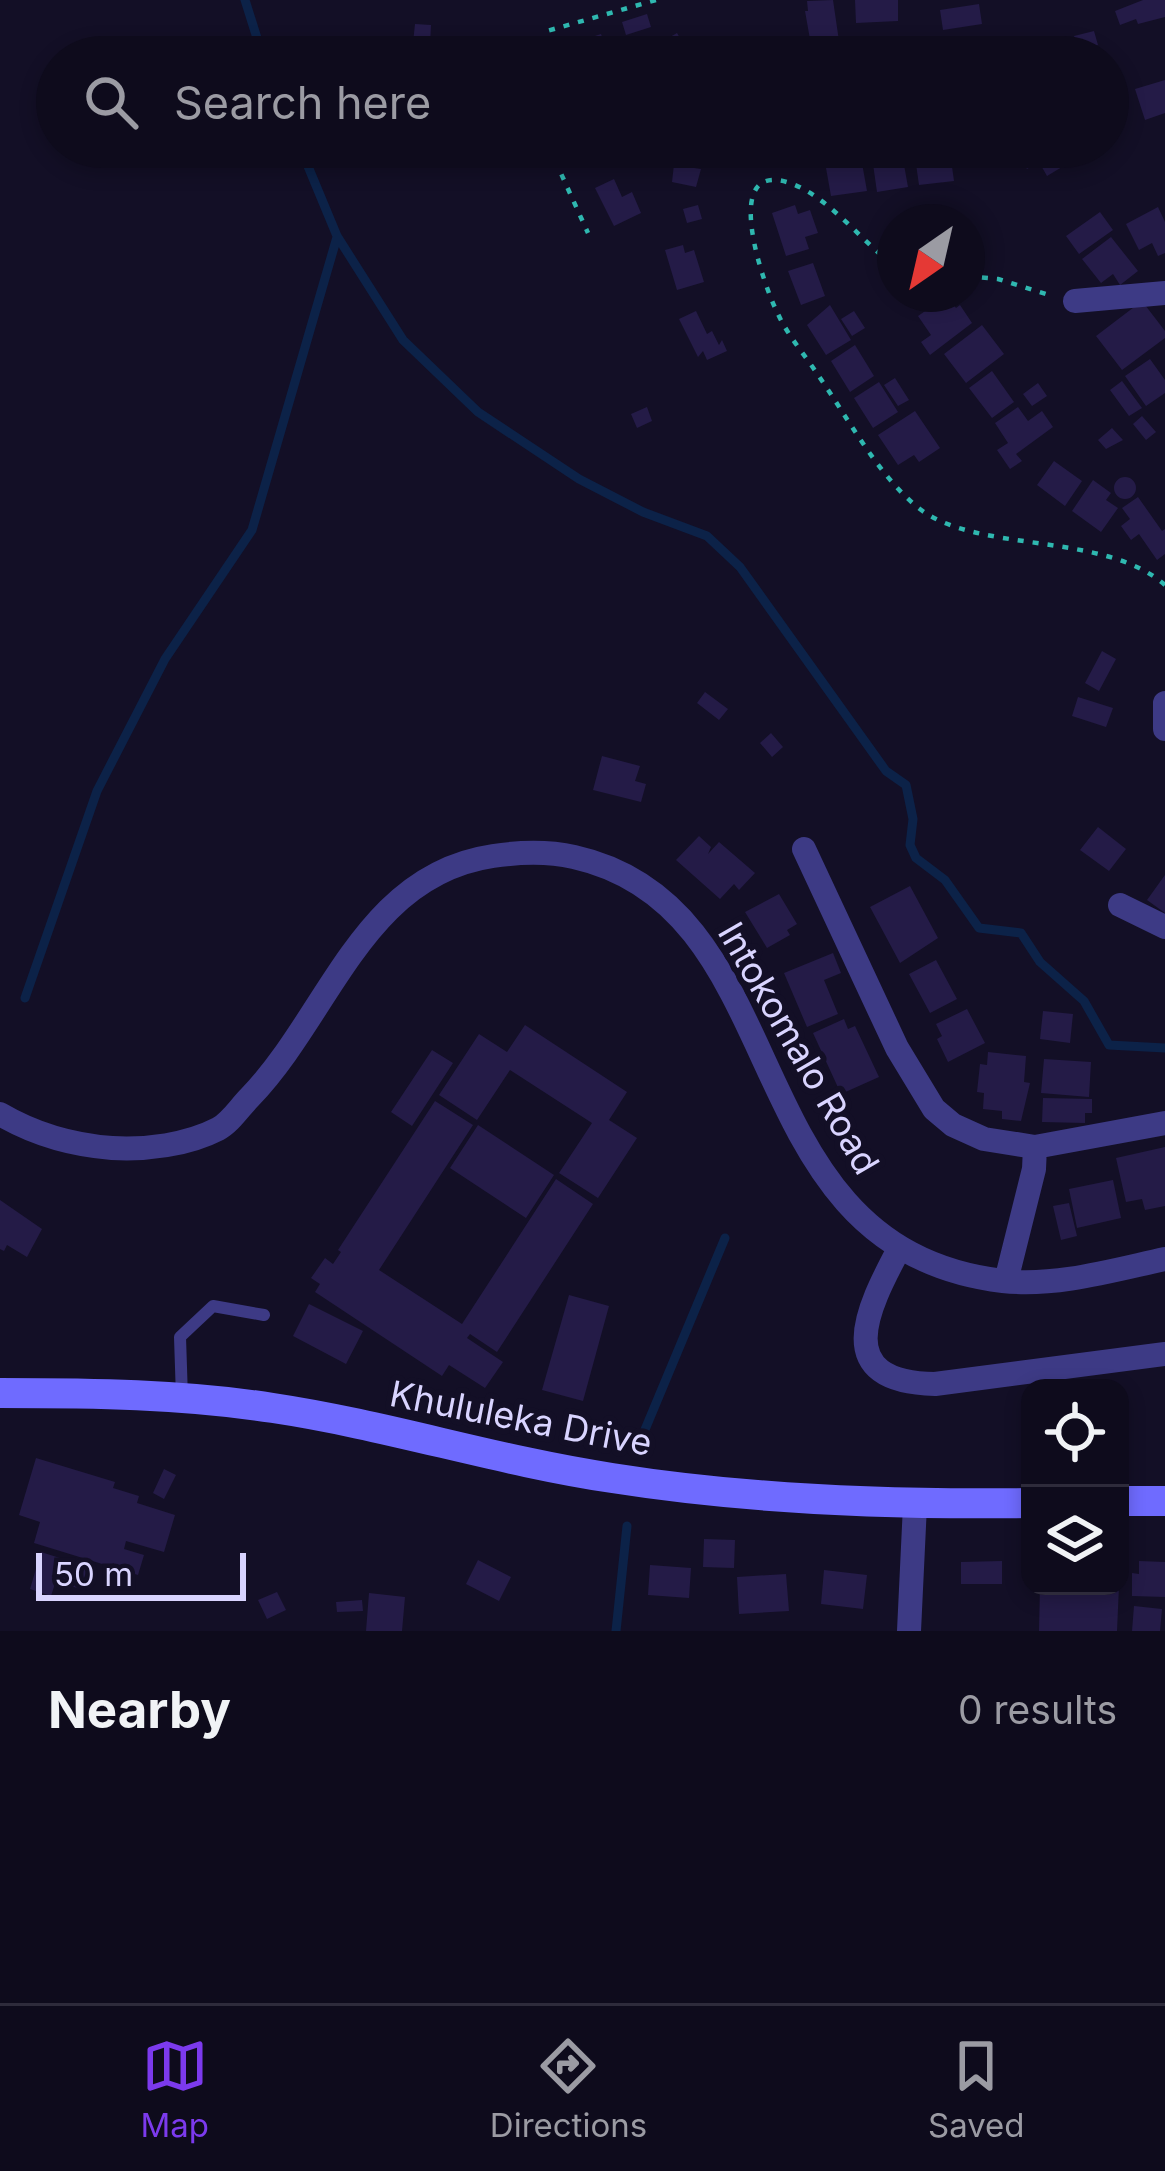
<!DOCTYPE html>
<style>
:root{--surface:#0e0b1c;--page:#1c1929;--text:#f1f3f6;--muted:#9b9ba3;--line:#2e2b3b;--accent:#7c3aed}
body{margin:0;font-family:Inter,sans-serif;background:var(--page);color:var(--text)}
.controls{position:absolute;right:36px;bottom:36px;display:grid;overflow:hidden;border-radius:24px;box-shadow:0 6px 18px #0003}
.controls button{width:108px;height:108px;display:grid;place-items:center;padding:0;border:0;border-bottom:3px solid var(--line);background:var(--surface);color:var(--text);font:60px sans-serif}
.compass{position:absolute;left:877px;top:204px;width:108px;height:108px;border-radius:50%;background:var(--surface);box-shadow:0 6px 18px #0003;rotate:214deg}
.scale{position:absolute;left:36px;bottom:30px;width:210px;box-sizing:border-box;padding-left:12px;border:6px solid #d9d4ff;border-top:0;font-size:33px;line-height:42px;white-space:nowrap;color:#d9d4ff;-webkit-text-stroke:9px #130f26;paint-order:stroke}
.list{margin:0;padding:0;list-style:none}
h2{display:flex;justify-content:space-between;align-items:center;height:156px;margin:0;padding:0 48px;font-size:51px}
h2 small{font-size:39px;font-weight:400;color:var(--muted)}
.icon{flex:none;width:66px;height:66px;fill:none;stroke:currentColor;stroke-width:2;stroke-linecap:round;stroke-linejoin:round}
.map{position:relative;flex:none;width:1165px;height:1631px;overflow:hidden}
.search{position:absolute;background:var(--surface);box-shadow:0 6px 18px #0003;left:36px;right:36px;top:36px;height:132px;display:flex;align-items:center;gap:30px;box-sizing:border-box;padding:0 42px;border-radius:66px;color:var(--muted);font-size:45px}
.sheet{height:372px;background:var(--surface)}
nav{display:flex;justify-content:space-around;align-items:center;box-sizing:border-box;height:168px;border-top:3px solid var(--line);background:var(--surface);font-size:33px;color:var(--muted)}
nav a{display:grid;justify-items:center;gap:6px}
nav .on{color:var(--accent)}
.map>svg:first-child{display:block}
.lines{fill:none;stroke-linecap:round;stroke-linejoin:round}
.stream{stroke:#0c2248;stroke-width:9}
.building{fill:#241b47}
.path{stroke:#2fb8b0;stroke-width:4.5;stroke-dasharray:6 9;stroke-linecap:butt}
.lane{stroke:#3d3a85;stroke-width:12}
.street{stroke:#3d3a85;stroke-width:24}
.secondary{stroke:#6f6bff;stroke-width:30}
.labels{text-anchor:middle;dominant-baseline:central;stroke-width:12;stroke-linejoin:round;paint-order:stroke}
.street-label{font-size:36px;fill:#d9d4ff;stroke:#130f26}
</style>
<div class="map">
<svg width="1165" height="1631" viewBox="0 0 1165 1631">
<rect width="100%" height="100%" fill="#130f26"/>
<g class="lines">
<path class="stream" d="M 245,0 L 263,57
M 300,147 L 337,236 L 403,340 L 478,412 L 579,479 L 643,512 L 707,536 L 740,567 L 886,771 L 906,785 L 913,819 L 910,845 L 916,858 L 945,880 L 979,928 L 1021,933 L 1040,962 L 1084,1001 L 1109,1045 L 1165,1048
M 25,998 L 97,791 L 165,659 L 252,530 L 337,237
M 644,1432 L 725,1238
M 616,1631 L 627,1526"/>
</g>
<path class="building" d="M 833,0 L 839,41 L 811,45 L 805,11 L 808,11 L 807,1 Z
M 855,0 L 898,0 L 898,21 L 856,23 Z
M 1143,0 L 1165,0 L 1165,17 L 1138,24 L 1136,19 L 1120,25 L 1115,11 Z
M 979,4 L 982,24 L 943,30 L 940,10 Z
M 647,14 L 651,27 L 626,35 L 622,22 Z
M 415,24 L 431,25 L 430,45 L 413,43 Z
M 1094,31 L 1098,45 L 1079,50 L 1074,36 Z
M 677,33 L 691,57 L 649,57 L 661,50 L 658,44 Z
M 601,34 L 606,48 L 581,55 L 577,42 Z
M 535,37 L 546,47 L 537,57 L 524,49 Z
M 887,41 L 890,57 L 843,57 L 842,49 Z
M 1165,80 L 1165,113 L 1145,120 L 1135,89 Z
M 634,147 L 651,147 L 648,163 L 621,161 L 622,148 Z
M 676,147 L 690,147 L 693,158 L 689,157 L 687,167 L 701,169 L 696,187 L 672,182 Z
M 1035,147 L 1064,147 L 1072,161 L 1047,176 L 1039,162 L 1027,169 L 1019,156 Z
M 950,152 L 954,181 L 919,185 L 915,157 Z
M 903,159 L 908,187 L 877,192 L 873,164 Z
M 862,163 L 867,191 L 831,196 L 826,168 Z
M 614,179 L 622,197 L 632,192 L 641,213 L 614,226 L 595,188 Z
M 698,205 L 702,219 L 687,223 L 683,209 Z
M 795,205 L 798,214 L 810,210 L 818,233 L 805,237 L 809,249 L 786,256 L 772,213 Z
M 1158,207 L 1165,222 L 1165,253 L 1158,256 L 1152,243 L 1139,250 L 1126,224 Z
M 1100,212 L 1113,230 L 1079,254 L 1066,236 Z
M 1111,237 L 1138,271 L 1120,285 L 1113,274 L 1101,283 L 1082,259 Z
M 683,245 L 685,253 L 694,250 L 704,282 L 677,290 L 665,250 Z
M 813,263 L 825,296 L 801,305 L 788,271 Z
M 947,296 L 956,308 L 960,305 L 972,323 L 930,355 L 921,342 L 931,335 L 918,316 Z
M 1142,301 L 1165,331 L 1165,338 L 1122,370 L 1096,336 Z
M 830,305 L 851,340 L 826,355 L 807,325 Z
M 696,311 L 707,334 L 712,331 L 719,345 L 722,340 L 727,351 L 707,360 L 703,351 L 698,357 L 679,319 Z
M 854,311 L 865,328 L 852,336 L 841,319 Z
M 982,325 L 1004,354 L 966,383 L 944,354 Z
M 855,345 L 874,376 L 850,392 L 831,361 Z
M 1150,359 L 1165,380 L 1165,393 L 1146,406 L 1125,376 Z
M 992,371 L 1014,402 L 992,418 L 969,388 Z
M 895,378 L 909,400 L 898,406 L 884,385 Z
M 1122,381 L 1142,408 L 1129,416 L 1110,390 Z
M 879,382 L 898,412 L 873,428 L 854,398 Z
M 1038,383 L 1047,396 L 1032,406 L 1023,394 Z
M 647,407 L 652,421 L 637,428 L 631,414 Z
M 1018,407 L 1028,421 L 1042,411 L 1053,427 L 1016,454 L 1022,461 L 1010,469 L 997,450 L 1008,443 L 995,423 Z
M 915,411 L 940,448 L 919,462 L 914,455 L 898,465 L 878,435 Z
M 1142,416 L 1156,432 L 1146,440 L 1133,424 Z
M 1112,428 L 1123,440 L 1106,449 L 1098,440 Z
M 1054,461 L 1082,481 L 1065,506 L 1037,485 Z
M1114 488a11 11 0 1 1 22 0a11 11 0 1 1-22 0Z
M 1093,480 L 1111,493 L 1106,500 L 1118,508 L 1101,532 L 1072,511 Z
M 1138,497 L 1162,531 L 1165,529 L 1165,554 L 1157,560 L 1139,534 L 1131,540 L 1121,526 L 1130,519 L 1122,508 Z
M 1102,651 L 1116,659 L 1099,691 L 1085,683 Z
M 705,692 L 728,709 L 719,720 L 697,703 Z
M 1078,697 L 1113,708 L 1106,727 L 1072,716 Z
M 771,733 L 783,747 L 772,757 L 760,743 Z
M 602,756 L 640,766 L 635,781 L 646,784 L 641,802 L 593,790 Z
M 1098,827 L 1126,849 L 1109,871 L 1080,850 Z
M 699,836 L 711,847 L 708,854 L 719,842 L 755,873 L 739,890 L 734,884 L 720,899 L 676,860 Z
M 1165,875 L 1165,913 L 1147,900 Z
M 910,886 L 938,938 L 900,963 L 870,907 Z
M 779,894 L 797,924 L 787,930 L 790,935 L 767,948 L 745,912 Z
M 833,953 L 841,973 L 824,980 L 838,1014 L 807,1027 L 784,973 Z
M 936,960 L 957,999 L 930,1013 L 909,974 Z
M 967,1009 L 985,1043 L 948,1062 L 937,1039 L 942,1036 L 936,1024 Z
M 1043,1011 L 1073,1014 L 1070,1043 L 1040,1039 Z
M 844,1019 L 848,1029 L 855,1026 L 879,1077 L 841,1094 L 813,1033 Z
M 525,1025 L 627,1092 L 609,1120 L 637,1138 L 598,1198 L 559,1173 L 592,1123 L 510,1070 L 477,1120 L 439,1095 L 479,1034 L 507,1052 Z
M 432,1050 L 453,1063 L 412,1126 L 391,1112 Z
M 988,1052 L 1026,1056 L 1024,1082 L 1030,1083 L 1021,1121 L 1002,1119 L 1002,1111 L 983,1109 L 984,1093 L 977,1092 L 980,1064 L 987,1065 Z
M 1044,1059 L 1091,1062 L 1089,1097 L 1041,1093 Z
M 1043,1098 L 1092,1099 L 1092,1113 L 1085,1113 L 1085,1123 L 1042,1122 Z
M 435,1101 L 473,1125 L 379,1270 L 462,1324 L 556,1179 L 593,1204 L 497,1352 L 470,1334 L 467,1338 L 503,1362 L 485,1388 L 449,1365 L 442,1376 L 315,1292 L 320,1284 L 311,1278 L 325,1258 L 333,1264 L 341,1252 L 338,1250 Z
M 478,1125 L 554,1175 L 526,1218 L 450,1168 Z
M 1165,1147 L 1165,1206 L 1145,1210 L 1142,1199 L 1126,1202 L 1116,1158 Z
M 1113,1180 L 1121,1218 L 1077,1228 L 1069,1189 Z
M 0,1200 L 42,1229 L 27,1257 L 7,1245 L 4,1251 L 0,1249 Z
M 1069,1203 L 1077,1236 L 1061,1240 L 1053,1206 Z
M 569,1295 L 609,1306 L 583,1401 L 542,1390 Z
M 309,1304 L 363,1331 L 346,1364 L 293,1336 Z
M 36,1458 L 115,1482 L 113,1488 L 139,1496 L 137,1503 L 175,1515 L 164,1552 L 126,1541 L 124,1549 L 144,1555 L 138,1575 L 34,1543 L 40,1522 L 19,1515 Z
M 164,1469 L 176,1475 L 164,1499 L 153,1493 Z
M 704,1539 L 735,1540 L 734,1568 L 703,1567 Z
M 41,1552 L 63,1559 L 51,1596 L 30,1589 Z
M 67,1559 L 88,1567 L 80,1589 L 59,1582 Z
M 478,1560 L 511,1577 L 499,1601 L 466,1584 Z
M 1002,1561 L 1002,1584 L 961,1584 L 961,1562 Z
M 1139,1561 L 1165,1562 L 1165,1597 L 1132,1596 L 1132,1573 L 1139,1574 Z
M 650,1565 L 691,1568 L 689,1598 L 648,1595 Z
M 824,1570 L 867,1575 L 863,1609 L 821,1604 Z
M 786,1574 L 789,1611 L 739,1614 L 737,1577 Z
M 1040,1586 L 1119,1586 L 1117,1631 L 1039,1631 Z
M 277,1592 L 286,1610 L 267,1619 L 258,1600 Z
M 369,1593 L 405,1597 L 402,1631 L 366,1631 Z
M 362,1600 L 363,1611 L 337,1612 L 336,1602 Z
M 1134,1606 L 1162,1609 L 1160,1631 L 1132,1631 Z"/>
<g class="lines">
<path class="path" d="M 541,57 L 547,48 L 547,31 L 656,0
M 549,147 L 588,233
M 895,260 L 880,254 C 855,232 826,198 795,185 C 716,152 764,287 778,314 C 788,336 805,355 818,375 C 848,418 876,472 916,506 C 974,555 1102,530 1165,585
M 967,276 L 998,279 L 1049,295"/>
<path class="lane" d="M 182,1398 L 180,1337 L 213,1306 L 264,1315"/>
<path class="street" d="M 1075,301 L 1165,293
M 1165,703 L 1165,729
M 804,849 L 897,1048 L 934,1109 L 953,1125 L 984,1139 L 1035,1147 L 1165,1123
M 1120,905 L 1165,927
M 0,1114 C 34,1134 72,1145 112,1148 C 146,1150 187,1145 218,1129 C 230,1123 240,1107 250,1097 C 330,1014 363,875 493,856 C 520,852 547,851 574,857 C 803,908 728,1249 1003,1281 C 1056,1287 1114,1270 1165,1259
M 899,1249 C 867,1309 830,1382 935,1384 L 1165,1354
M 1006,1281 L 1034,1169 L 1035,1147
M 909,1631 L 915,1505"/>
<path class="secondary" d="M 0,1393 C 91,1393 183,1394 273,1408 C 387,1425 498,1461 612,1478 C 751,1500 890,1505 1030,1503
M 1120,1501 L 1165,1501"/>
</g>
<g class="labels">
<g class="street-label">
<text transform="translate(799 1048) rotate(60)">Intokomalo Road</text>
<text transform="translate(521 1418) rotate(11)">Khululeka Drive</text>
</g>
</g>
</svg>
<div class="controls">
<button><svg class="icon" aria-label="locate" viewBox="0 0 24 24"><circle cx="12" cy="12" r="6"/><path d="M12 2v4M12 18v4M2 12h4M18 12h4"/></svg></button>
<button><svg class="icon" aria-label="layers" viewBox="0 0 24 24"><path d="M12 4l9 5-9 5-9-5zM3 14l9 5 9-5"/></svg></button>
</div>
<svg class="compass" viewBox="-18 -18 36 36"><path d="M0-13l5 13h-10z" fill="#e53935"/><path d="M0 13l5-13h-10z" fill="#9b9ba3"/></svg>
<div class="scale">50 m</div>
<div class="search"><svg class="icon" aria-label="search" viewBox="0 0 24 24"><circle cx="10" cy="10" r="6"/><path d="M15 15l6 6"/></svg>Search here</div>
</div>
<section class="sheet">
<h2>Nearby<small>0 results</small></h2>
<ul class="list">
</ul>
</section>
<nav>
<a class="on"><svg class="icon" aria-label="map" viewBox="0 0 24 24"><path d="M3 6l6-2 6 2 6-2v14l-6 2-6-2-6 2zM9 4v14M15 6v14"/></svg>Map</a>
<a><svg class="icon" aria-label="directions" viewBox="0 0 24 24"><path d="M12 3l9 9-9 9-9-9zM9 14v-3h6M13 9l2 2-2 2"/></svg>Directions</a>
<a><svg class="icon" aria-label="saved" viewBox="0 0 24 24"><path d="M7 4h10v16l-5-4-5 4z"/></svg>Saved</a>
</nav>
